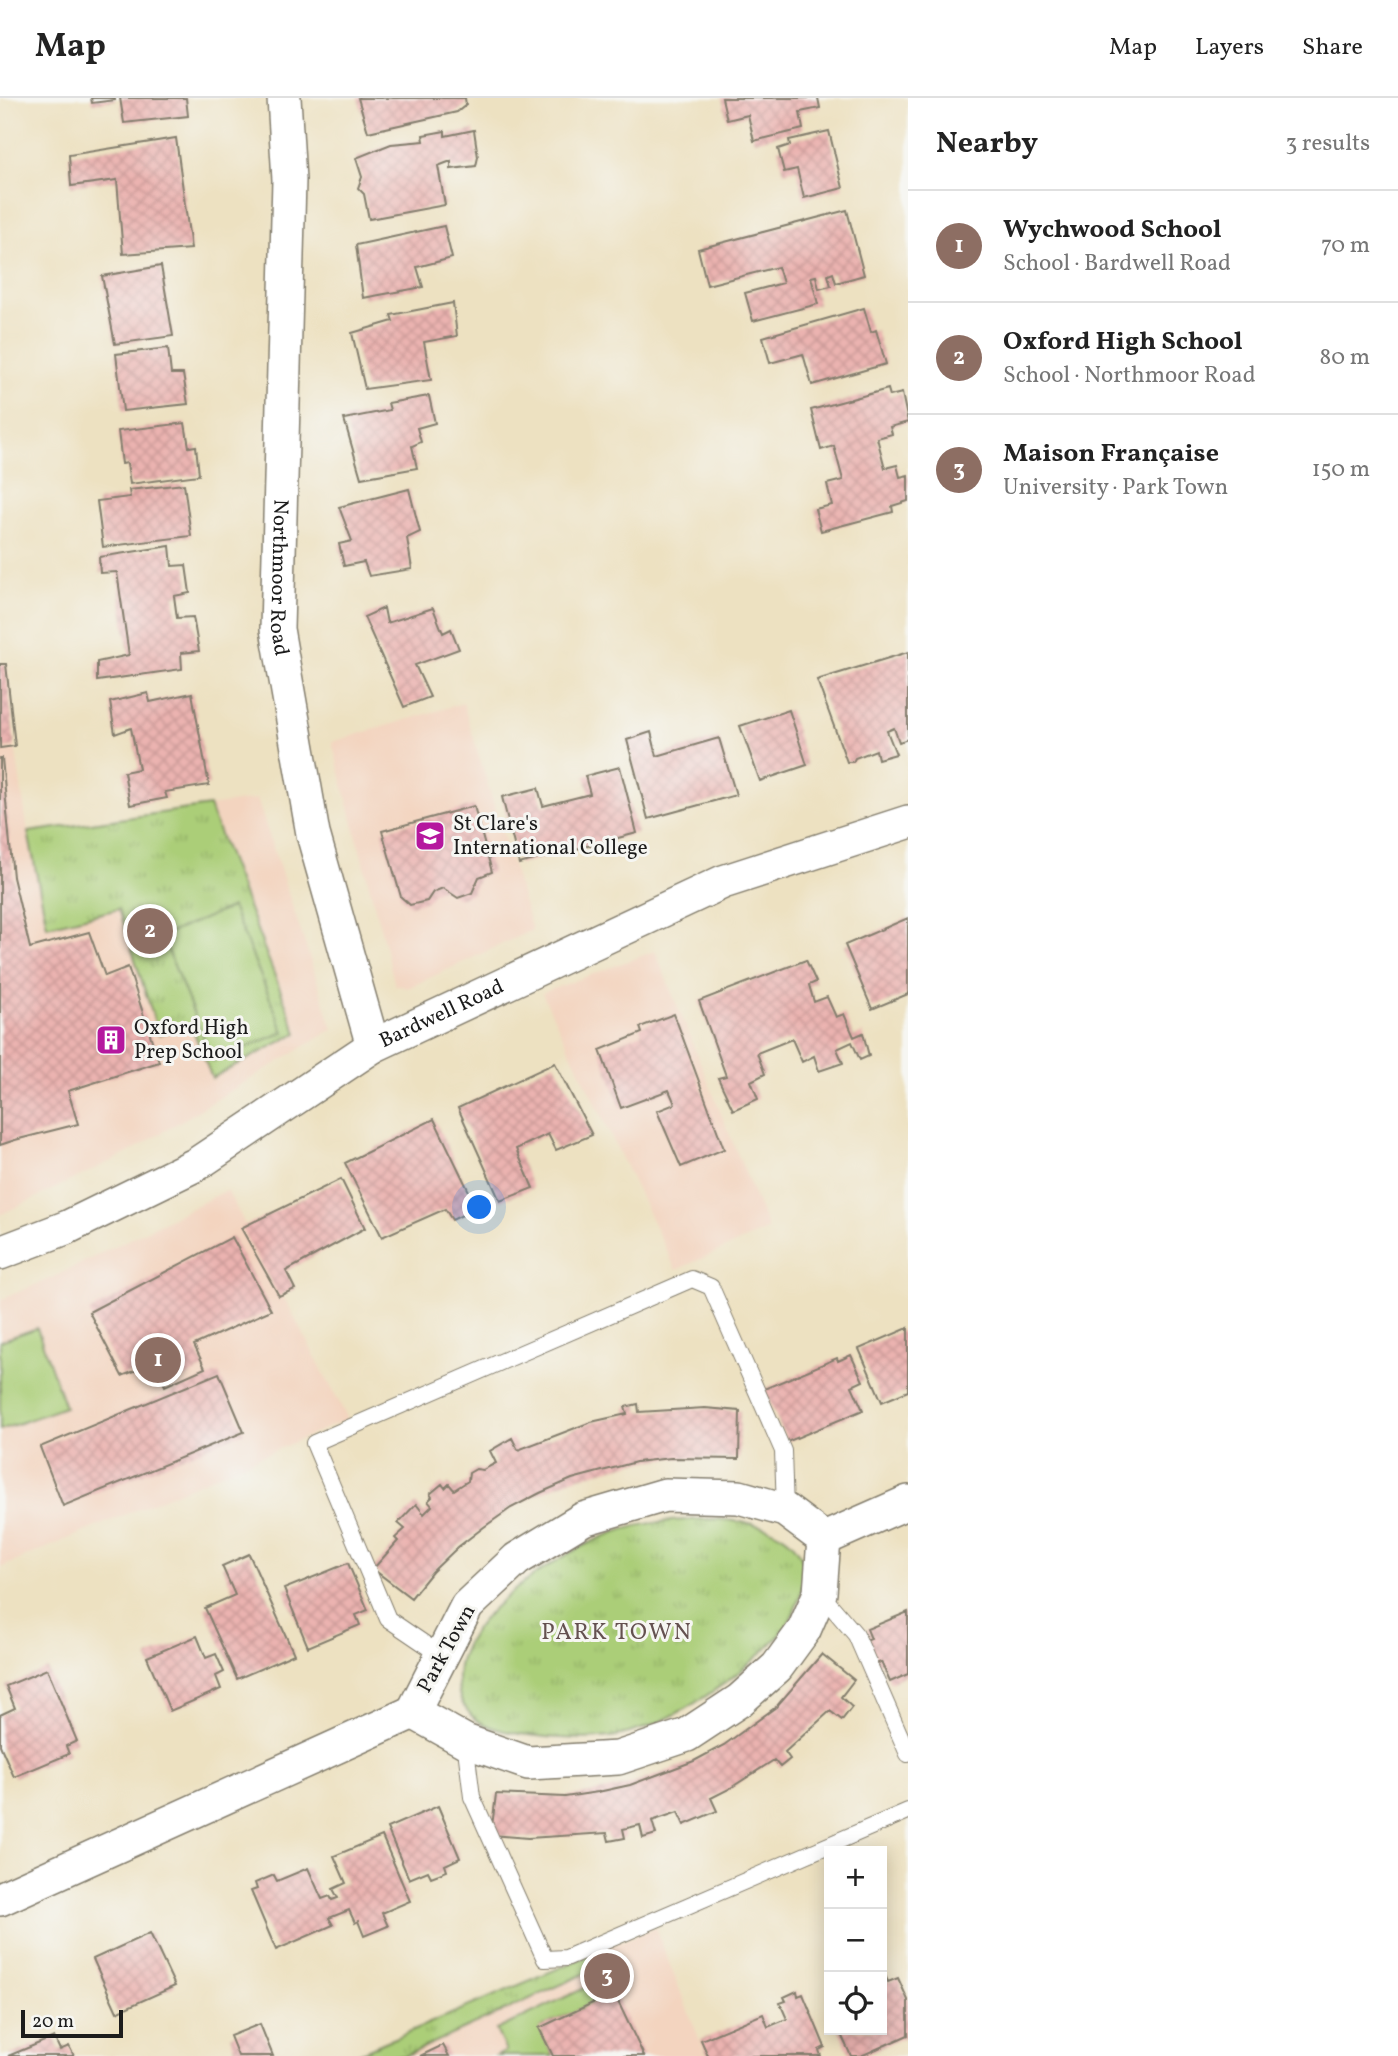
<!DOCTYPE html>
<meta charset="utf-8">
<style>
:root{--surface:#fff;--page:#f6f6f6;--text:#222;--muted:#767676;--line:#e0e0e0;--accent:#111827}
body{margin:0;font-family:Vollkorn,serif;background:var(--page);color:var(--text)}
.controls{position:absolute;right:21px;bottom:21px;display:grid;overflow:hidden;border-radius:0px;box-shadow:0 4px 18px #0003}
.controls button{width:63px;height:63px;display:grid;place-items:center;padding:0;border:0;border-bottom:2px solid var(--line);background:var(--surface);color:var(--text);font:35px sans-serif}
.scale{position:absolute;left:21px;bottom:18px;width:102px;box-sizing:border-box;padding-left:7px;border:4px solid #1c1c1c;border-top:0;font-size:19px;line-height:24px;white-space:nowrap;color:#1c1c1c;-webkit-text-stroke:5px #f6f6f2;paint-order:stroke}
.you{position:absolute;left:480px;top:1110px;width:24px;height:24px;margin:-18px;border:5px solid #fff;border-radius:50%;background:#1a73e8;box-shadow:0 0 0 10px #1a73e833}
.badge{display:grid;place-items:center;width:46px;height:46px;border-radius:50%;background:var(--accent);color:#fff;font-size:23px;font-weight:700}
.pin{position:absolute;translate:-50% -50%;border:4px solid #fff;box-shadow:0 2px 7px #0006}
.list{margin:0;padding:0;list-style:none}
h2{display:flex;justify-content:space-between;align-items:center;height:91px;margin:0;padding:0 28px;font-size:30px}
h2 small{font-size:23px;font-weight:400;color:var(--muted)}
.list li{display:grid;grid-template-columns:46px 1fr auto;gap:21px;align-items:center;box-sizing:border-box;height:112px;padding:0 28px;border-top:2px solid var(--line)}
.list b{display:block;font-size:26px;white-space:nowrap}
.list p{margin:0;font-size:23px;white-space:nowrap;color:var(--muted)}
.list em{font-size:23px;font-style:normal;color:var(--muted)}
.icon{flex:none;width:38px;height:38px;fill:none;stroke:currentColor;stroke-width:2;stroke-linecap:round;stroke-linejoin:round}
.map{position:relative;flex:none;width:908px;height:1958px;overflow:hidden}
header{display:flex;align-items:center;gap:42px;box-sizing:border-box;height:98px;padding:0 35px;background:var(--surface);border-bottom:2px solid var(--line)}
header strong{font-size:33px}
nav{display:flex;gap:38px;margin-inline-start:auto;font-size:24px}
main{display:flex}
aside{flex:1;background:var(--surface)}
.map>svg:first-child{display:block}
.built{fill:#f3d4bf}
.grass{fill:url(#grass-tufts);stroke:#64754a;stroke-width:2}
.garden{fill:#abce78;stroke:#64754a;stroke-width:2}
.building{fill:url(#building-cross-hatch)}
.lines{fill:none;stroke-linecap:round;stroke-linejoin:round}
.lane-casing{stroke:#847e6e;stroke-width:18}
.street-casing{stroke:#847e6e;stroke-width:36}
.lane{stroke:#fff;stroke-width:16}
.street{stroke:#fff;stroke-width:33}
.labels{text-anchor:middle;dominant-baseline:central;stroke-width:6;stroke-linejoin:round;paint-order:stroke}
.street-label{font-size:21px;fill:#1c1c1c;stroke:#f6f6f2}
.poi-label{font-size:21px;fill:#1c1c1c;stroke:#f6f6f2;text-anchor:start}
.neighbourhood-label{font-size:23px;letter-spacing:2px;fill:#645150;stroke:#f6f6f2}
</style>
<header>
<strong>Map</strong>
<nav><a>Map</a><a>Layers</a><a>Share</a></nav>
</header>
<main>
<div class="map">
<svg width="908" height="1958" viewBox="0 0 908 1958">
<defs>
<pattern id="grass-tufts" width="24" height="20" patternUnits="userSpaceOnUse" patternTransform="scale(1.75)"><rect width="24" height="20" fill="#abce78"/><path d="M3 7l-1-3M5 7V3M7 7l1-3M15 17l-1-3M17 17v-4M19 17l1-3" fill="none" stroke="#93b067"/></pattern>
<pattern id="building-cross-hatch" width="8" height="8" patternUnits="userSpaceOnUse" patternTransform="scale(1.75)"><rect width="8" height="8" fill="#ebb3b0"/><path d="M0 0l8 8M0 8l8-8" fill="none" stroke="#c99997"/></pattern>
</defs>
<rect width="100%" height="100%" fill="#f6f6f2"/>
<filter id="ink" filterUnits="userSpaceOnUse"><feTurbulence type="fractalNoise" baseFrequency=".0143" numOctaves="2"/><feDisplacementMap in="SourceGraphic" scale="14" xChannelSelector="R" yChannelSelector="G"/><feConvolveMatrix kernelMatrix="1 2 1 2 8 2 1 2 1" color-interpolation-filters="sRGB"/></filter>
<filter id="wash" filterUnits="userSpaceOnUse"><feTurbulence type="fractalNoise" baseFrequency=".00686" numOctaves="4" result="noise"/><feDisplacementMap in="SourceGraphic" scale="28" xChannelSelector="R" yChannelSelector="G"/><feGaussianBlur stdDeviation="1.57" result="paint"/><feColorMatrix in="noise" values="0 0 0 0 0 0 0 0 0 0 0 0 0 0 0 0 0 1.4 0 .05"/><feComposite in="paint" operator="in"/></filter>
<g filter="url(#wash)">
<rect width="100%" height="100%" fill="#ede1c1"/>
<path class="built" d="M 463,605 L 532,832 L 408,890 L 395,887 L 332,644 Z
M 15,648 L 28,734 L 257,701 L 333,931 L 128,1055 L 0,1117 L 0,650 Z
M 655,853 L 768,1131 L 676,1172 L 542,895 Z
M 227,1092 L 348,1321 L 0,1470 L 0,1202 L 56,1178 Z
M 655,1829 L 706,1958 L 352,1958 Z"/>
<path class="grass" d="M 209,708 L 297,935 L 212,980 L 191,927 L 159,937 L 119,811 L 47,828 L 28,734 Z
M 712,1421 C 745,1423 795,1428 804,1467 C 807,1477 802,1489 800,1498 C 795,1513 788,1529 777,1540 C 739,1579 675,1625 621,1637 C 595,1643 564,1641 537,1638 C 519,1637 484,1631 472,1618 C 460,1604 458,1598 458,1580 C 457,1517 561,1454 613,1435 C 645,1423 678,1422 712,1421 Z
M 599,1853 L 604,1867 L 405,1958 L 352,1958 Z"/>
<path class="garden" d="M 232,809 L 284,934 L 213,963 L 162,838 Z
M 37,1230 L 65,1309 L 0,1332 L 0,1243 Z
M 597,1884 L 608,1889 L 614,1895 L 540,1930 L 553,1958 L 497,1958 L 506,1953 L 496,1932 Z"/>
<g id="blocks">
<path class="building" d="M 91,0 L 115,0 L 115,2 L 92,5 Z
M 120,0 L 186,0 L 188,18 L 124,25 Z
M 358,0 L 465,0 L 466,7 L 457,14 L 368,34 Z
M 722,0 L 818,0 L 820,10 L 800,14 L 803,31 L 754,43 L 748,17 L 727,22 Z
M 474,32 L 478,59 L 476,68 L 451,71 L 451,63 L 438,68 L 445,107 L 369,121 L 364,96 L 358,90 L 362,79 L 356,60 L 391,46 L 424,43 L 423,37 L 445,33 L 445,38 Z
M 829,33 L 843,90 L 804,100 L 797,71 L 784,74 L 778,51 L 790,47 L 789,42 Z
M 176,40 L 191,151 L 123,156 L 117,82 L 71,88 L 69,57 Z
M 847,112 L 864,177 L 836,185 L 833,175 L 828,177 L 831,188 L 819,191 L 816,178 L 811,179 L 818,206 L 753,223 L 745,195 L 783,185 L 778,169 L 707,187 L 698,151 Z
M 444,128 L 452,160 L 417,169 L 423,189 L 363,200 L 356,147 Z
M 161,168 L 173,238 L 115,246 L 102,178 Z
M 453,205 L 457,238 L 424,244 L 431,282 L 365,291 L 352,235 L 393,223 L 391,217 Z
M 864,210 L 871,234 L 876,232 L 886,266 L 812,287 L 803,256 L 770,265 L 763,239 Z
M 168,250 L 171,276 L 183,276 L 188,306 L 123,313 L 116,256 Z
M 888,291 L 890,298 L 902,295 L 908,324 L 890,329 L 892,336 L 877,340 L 885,370 L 897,367 L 900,379 L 908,377 L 908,403 L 892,408 L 893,414 L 821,433 L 815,411 L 832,407 L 827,386 L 843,382 L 834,348 L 821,352 L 811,312 Z
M 429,298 L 435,325 L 417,330 L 421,344 L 412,348 L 417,370 L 361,380 L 344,321 L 390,312 L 388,305 Z
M 185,325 L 189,349 L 196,348 L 199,377 L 130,386 L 127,365 L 122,366 L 118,333 Z
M 184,386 L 191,438 L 103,449 L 97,403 L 130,399 L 129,392 Z
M 409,391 L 420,434 L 407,440 L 412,471 L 369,478 L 364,464 L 344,468 L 339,446 L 352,443 L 339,409 Z
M 170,448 L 172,468 L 186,467 L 190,495 L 174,498 L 177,520 L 193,519 L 199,553 L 181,555 L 182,571 L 97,583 L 97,564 L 129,557 L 117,474 L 100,475 L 99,459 Z
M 384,510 L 387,525 L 433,510 L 443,535 L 451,531 L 459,551 L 415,567 L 430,599 L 404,609 L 364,519 Z
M 908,554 L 908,641 L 899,644 L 894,630 L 887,633 L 896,656 L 878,661 L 876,652 L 855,660 L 853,664 L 847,664 L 817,582 Z
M 0,566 L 6,566 L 15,648 L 0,650 Z
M 148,595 L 150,604 L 192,595 L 209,687 L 165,694 L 167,700 L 130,707 L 124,674 L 139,671 L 131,630 L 115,636 L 110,604 Z
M 789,612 L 807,667 L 760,683 L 740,628 Z
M 651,634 L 657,658 L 719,640 L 736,697 L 648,721 L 627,642 Z
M 0,660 L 2,660 L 13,779 L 30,850 L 89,834 L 105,878 L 128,869 L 159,964 L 68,993 L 78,1026 L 15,1042 L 0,1047 Z
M 620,669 L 637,735 L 519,766 L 502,699 L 538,690 L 543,708 L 590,696 L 585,678 Z
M 474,708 L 492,774 L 479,779 L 472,795 L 458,800 L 443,790 L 433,794 L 427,803 L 410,807 L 401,799 L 382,733 Z
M 908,820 L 908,896 L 872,911 L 845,847 Z
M 806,862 L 816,884 L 809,887 L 814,904 L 827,899 L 836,919 L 844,916 L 854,939 L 863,935 L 869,958 L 860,962 L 852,944 L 837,951 L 843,965 L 819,973 L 814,958 L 802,964 L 792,941 L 757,955 L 765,976 L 751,983 L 758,1001 L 733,1012 L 718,980 L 726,978 L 699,903 Z
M 674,916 L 724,1051 L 681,1069 L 657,1013 L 675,1006 L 669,992 L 621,1010 L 600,952 L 642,935 L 640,929 Z
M 555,965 L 592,1037 L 556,1052 L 548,1036 L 516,1051 L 533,1090 L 500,1103 L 458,1010 Z
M 434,1021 L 477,1110 L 452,1122 L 445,1111 L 382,1139 L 345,1065 Z
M 341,1081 L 365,1130 L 286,1173 L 295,1191 L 279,1198 L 241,1130 Z
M 232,1139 L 271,1212 L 194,1247 L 205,1270 L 165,1288 L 155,1265 L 122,1278 L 89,1214 Z
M 908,1230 L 908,1293 L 882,1304 L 859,1251 Z
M 851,1257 L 863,1283 L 852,1288 L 863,1312 L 787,1344 L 764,1291 L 837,1260 L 838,1263 Z
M 219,1275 L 244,1334 L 63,1408 L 40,1349 Z
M 638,1306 L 639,1314 L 705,1310 L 740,1313 L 739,1361 L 671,1360 L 636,1364 L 572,1381 L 540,1395 L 511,1410 L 484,1429 L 458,1449 L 432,1474 L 411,1500 L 373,1471 L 398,1443 L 395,1440 L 405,1431 L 398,1425 L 416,1406 L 424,1416 L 432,1408 L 428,1403 L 432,1399 L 430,1396 L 442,1386 L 445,1390 L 449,1386 L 454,1392 L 468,1383 L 469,1375 L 476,1371 L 483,1372 L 496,1365 L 490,1353 L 512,1340 L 518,1352 L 591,1324 L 627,1316 L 625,1309 Z
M 249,1456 L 294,1556 L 237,1581 L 205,1510 L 235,1497 L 222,1468 Z
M 348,1465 L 368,1512 L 356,1517 L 360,1527 L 308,1549 L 284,1491 Z
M 908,1514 L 908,1576 L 890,1584 L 881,1564 L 870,1568 L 860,1545 L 871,1541 L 867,1531 Z
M 197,1538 L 206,1560 L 216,1556 L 224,1574 L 216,1578 L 221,1591 L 170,1613 L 147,1559 Z
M 822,1556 L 854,1582 L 841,1599 L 852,1609 L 842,1622 L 830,1613 L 785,1654 L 790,1661 L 780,1669 L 774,1662 L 729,1691 L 711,1700 L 717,1713 L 684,1727 L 678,1714 L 652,1723 L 656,1736 L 643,1740 L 640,1727 L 623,1731 L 625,1740 L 609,1743 L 607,1735 L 528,1740 L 491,1737 L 496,1696 L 565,1699 L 598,1694 L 630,1687 L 694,1663 L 724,1647 L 776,1609 Z
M 47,1571 L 77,1643 L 66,1648 L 69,1656 L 14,1679 L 0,1647 L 0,1617 L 15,1610 L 6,1588 Z
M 438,1708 L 460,1760 L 445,1767 L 447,1773 L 431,1779 L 428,1773 L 409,1781 L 387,1730 Z
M 382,1738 L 410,1803 L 382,1815 L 388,1828 L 364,1838 L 358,1823 L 355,1825 L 349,1812 L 329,1820 L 333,1827 L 276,1852 L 251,1793 L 257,1791 L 255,1785 L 274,1777 L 277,1783 L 308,1770 L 322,1801 L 330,1798 L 332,1802 L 338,1800 L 333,1791 L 346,1785 L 334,1758 Z
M 150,1835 L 175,1888 L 117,1914 L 93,1861 Z
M 884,1875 L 888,1884 L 898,1880 L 908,1902 L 908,1937 L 861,1958 L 851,1958 L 839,1932 L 882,1932 L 882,1876 Z
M 797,1893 L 798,1898 L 803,1896 L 825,1949 L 819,1952 L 821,1958 L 708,1958 L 701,1942 L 763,1916 L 768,1929 L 787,1921 L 780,1905 L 786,1903 L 784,1899 Z
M 614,1895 L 644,1958 L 553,1958 L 539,1930 Z
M 260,1926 L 273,1958 L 238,1958 L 230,1938 Z
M 54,1939 L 60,1952 L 69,1948 L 74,1958 L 8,1958 Z
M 443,1947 L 449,1958 L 420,1958 Z"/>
</g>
</g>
<g filter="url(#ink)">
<use href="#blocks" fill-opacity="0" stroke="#847e6e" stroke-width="2"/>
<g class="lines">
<g class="lane-casing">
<path id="lane" d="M 820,1495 L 856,1537 L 908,1656
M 441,1557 L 388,1521 L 314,1345 L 692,1181 L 711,1189 L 783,1353 L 785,1412
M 465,1643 L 472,1699 L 545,1861 L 566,1860 L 908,1713"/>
</g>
<g class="street-casing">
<g id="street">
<path id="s1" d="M 284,0 L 289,82 L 277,531 L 313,736 L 373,948"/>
<path id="s2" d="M 0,1155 L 68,1129 L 197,1066 L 373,948 L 723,784 L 908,724"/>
<path d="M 665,1397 L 739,1399 L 785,1412 L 824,1441 L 820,1495 L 804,1532 L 777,1569 L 740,1602 L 687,1637 L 618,1660 L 528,1665 L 465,1643 L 413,1614 L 467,1508 L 517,1461 L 583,1421 Z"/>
<path d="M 824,1441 L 908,1404"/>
<path d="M 0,1801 L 413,1614"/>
</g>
</g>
<use href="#lane" class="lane"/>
<use href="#street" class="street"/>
</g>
</g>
<defs>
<g id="school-square" transform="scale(1.575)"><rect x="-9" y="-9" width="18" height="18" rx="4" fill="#b5179e" stroke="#f6f6f2"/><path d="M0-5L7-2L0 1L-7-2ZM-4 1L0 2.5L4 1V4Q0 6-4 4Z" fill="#fff"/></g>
<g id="building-square" transform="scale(1.575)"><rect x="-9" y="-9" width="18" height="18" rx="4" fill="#b5179e" stroke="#f6f6f2"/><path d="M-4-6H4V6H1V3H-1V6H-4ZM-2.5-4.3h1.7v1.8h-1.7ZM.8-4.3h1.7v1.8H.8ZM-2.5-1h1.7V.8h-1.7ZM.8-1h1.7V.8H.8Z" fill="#fff"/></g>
</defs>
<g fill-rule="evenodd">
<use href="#school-square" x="430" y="738"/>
<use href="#building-square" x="111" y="942"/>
</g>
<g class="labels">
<g class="street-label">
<text stroke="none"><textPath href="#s1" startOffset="480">Northmoor Road</textPath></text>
<text stroke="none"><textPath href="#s2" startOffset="504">Bardwell Road</textPath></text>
<text transform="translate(447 1551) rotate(-61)">Park Town</text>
</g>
<g class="poi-label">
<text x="453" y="726">St Clare's<tspan x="453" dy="24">International College</tspan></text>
<text x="134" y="930">Oxford High<tspan x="134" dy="24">Prep School</tspan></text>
</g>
<g class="neighbourhood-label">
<text x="617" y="1535">PARK TOWN</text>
</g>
</g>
</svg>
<div class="controls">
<button>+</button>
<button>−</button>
<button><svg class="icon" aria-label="locate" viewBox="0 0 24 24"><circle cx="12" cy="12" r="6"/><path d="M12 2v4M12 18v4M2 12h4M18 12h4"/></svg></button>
</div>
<div class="scale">20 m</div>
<div class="you"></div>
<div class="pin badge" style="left:158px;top:1262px;background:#8d6e63">1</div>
<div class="pin badge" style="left:150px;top:833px;background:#8d6e63">2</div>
<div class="pin badge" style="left:607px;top:1878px;background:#8d6e63">3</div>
</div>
<aside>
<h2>Nearby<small>3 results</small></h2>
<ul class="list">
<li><span class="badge" style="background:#8d6e63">1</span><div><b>Wychwood School</b><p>School · Bardwell Road</p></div><em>70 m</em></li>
<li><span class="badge" style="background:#8d6e63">2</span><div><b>Oxford High School</b><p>School · Northmoor Road</p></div><em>80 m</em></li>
<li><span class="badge" style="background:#8d6e63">3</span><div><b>Maison Française</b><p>University · Park Town</p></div><em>150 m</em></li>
</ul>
</aside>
</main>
